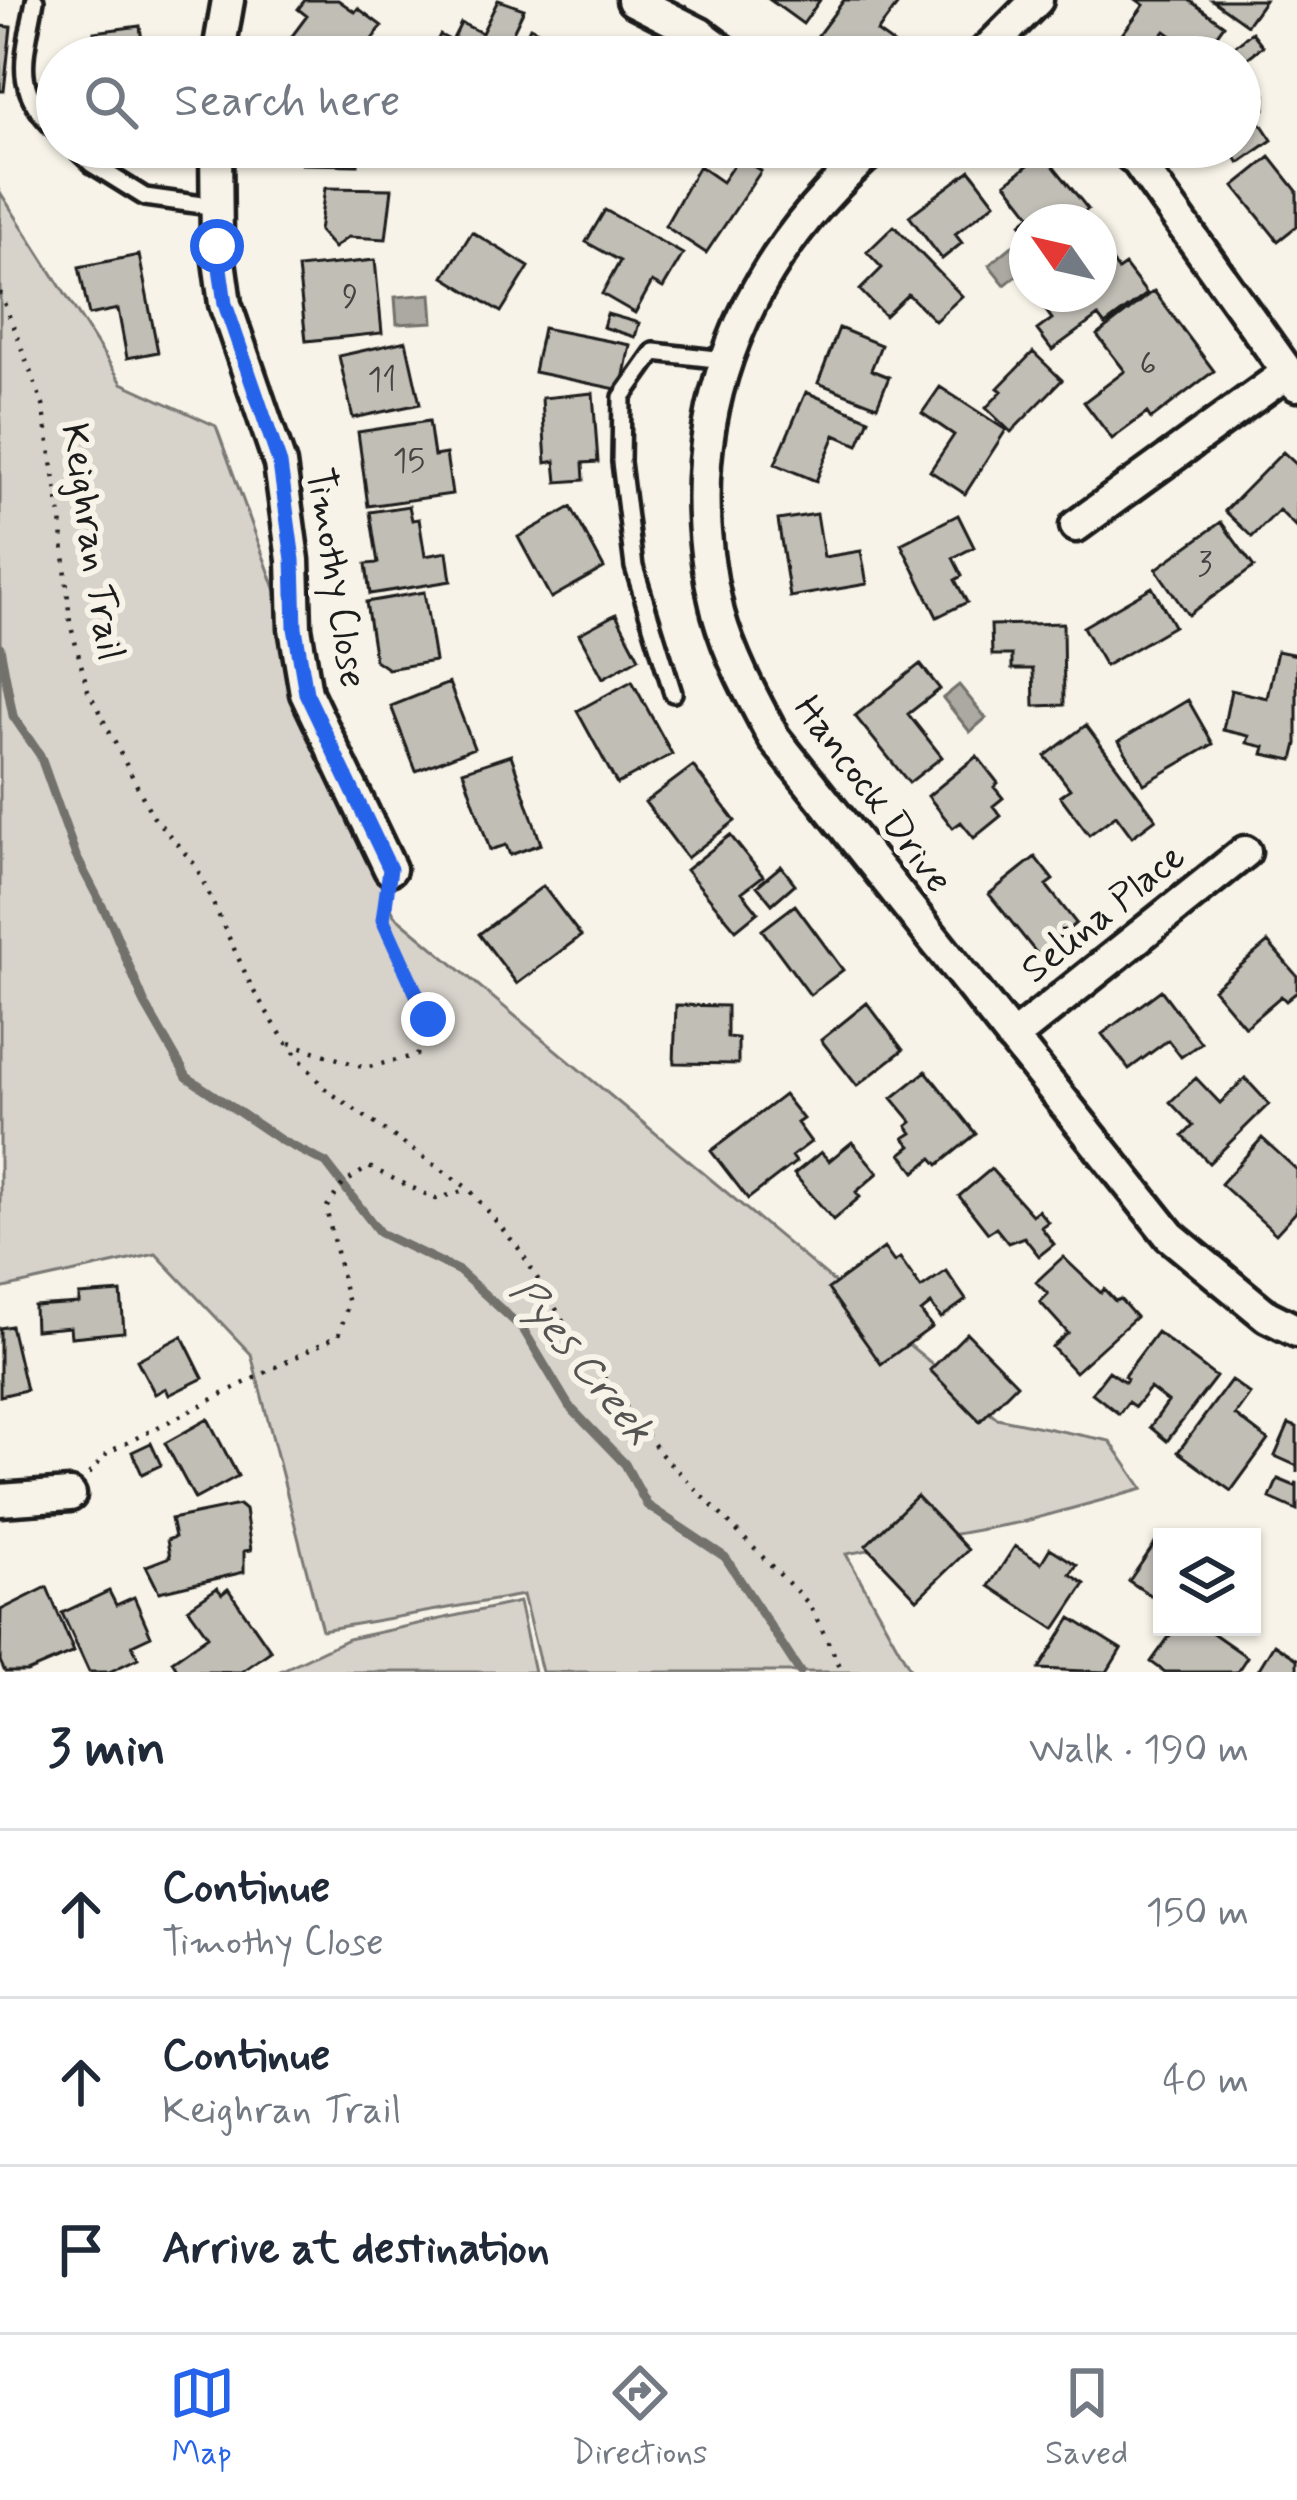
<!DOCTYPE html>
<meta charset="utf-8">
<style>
:root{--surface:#fff;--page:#f2f2f3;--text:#1f2937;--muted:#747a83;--line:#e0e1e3;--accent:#2563eb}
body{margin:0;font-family:Mynerve,sans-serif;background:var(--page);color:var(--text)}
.controls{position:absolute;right:36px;bottom:36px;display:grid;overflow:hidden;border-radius:0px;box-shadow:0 3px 9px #0004}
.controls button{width:108px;height:108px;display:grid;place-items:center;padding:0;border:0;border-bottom:3px solid var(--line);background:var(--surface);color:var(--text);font:60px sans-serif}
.compass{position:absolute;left:1009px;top:204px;width:108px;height:108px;border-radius:50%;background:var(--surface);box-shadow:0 3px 9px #0004;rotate:304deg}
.stop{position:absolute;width:36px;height:36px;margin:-27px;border:9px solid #2563eb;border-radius:50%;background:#fff}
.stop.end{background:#2563eb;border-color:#fff;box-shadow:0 3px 12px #0008}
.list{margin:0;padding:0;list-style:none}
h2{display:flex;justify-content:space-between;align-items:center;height:156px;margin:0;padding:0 48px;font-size:51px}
h2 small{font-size:39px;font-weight:400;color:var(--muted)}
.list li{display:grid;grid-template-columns:78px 1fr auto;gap:36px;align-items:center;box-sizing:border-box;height:168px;padding:0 48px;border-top:3px solid var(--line)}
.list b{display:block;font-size:45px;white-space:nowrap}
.list p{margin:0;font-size:39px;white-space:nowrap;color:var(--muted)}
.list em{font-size:39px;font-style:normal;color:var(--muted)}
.icon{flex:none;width:66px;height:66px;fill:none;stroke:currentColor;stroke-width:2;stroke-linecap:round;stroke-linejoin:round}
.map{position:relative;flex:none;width:1297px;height:1672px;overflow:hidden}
.search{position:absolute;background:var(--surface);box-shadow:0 3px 9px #0004;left:36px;right:36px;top:36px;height:132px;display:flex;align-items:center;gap:30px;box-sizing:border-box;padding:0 42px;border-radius:66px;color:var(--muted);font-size:45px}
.sheet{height:660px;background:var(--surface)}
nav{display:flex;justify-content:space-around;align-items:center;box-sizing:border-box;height:168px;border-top:3px solid var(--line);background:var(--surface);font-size:33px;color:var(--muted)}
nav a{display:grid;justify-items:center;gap:6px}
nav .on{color:var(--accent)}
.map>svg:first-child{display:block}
.green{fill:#d7d3cb;stroke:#7a7874;stroke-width:3}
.water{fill:#aca9a2;stroke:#72716c;stroke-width:3}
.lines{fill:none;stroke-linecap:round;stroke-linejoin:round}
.stream{stroke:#72716c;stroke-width:9}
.building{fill:#c0beb5;stroke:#1c1c1c;stroke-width:3}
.lane-casing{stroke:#1c1c1c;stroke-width:24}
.street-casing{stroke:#1c1c1c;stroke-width:39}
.path{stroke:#1c1c1c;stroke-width:4.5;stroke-dasharray:3 9;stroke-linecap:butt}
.lane{stroke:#f7f3e8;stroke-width:15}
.street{stroke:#f7f3e8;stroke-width:30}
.route{stroke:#2563eb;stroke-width:15}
.labels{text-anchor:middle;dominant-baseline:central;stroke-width:12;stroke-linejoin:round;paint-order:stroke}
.number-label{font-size:33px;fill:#454442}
.street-label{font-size:39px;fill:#1c1c1c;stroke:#f7f3e8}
.water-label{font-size:42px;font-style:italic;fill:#565452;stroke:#f7f3e8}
</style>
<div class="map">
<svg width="1297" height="1672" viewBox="0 0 1297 1672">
<rect width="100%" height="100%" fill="#f7f3e8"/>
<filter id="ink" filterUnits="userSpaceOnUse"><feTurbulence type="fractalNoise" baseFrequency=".00833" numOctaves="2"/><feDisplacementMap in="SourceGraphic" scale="24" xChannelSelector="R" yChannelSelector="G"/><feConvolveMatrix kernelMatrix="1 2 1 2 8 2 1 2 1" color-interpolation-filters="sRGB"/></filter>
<g filter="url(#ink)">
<path class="green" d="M 0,192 L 122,383 L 216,426 L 394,915 L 997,1418 L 1110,1441 L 1143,1489 L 1022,1522 L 846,1554 L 912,1672 L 542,1672 L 523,1595 L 322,1630 L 251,1354 L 156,1254 L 0,1289 Z
M 519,1602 L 534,1672 L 278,1672 L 348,1639 Z"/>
<path class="water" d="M 1022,238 L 1027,245 L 1027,267 L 1005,285 L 989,265 Z
M 431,294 L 433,322 L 397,324 L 395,297 Z
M 959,685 L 986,718 L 970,732 L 943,698 Z"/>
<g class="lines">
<path class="stream" d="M 0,647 L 13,716 L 40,755 L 76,856 L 112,925 L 145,1004 L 187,1077 L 282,1141 L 326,1163 L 380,1233 L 459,1271 L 523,1329 L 569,1406 L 625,1464 L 647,1505 L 725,1557 L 800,1672"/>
</g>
<path class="building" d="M 305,0 L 338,0 L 355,12 L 358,8 L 382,26 L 359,57 L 341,45 L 332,57 L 326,52 L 322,57 L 311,57 L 289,40 L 307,16 L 298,9 Z
M 498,0 L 524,9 L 501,57 L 429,57 L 440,35 L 452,41 L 461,23 L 482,33 Z
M 770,0 L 820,0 L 803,24 Z
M 844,0 L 901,0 L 877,32 L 894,44 L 885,57 L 856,57 L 818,35 Z
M 1137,0 L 1189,0 L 1224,25 L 1201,57 L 1165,31 L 1147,56 L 1120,37 L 1144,5 Z
M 1212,0 L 1265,0 L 1247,25 Z
M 0,26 L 11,27 L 4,91 L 0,91 Z
M 140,26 L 144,57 L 97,57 L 94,32 Z
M 530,27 L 591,57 L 516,57 Z
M 1252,32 L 1263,46 L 1240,64 L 1240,57 L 1221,57 Z
M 1248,69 L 1265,94 L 1265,109 L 1256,116 L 1272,140 L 1239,163 L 1228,147 L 1240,147 L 1240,75 Z
M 303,147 L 358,147 L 358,165 L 302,164 Z
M 630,147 L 664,147 L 654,162 Z
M 1043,153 L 1088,209 L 1072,222 L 1027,222 L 1027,231 L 1021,223 L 1031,215 L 1006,183 Z
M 739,157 L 761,171 L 706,253 L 665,226 L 699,166 L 722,182 Z
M 1270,157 L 1297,191 L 1297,226 L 1278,241 L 1234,186 Z
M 970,170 L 995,203 L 955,234 L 962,243 L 942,259 L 909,216 Z
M 325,188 L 392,189 L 386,239 L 348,237 L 334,248 L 319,231 Z
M 605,210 L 683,254 L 663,288 L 652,282 L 635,313 L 602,294 L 620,261 L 586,242 Z
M 894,226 L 962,296 L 935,321 L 908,294 L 885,316 L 860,290 L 882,268 L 867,252 Z
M 472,232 L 529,267 L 501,312 L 444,277 Z
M 1099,244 L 1118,270 L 1125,265 L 1147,294 L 1105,325 L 1098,316 L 1052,350 L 1037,330 L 1052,319 L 1044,308 L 1063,294 L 1099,294 Z
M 139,255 L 158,352 L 127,358 L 118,309 L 89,315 L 79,267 Z
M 375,260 L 382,333 L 306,341 L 298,268 Z
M 1154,291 L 1214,371 L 1151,419 L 1147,413 L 1112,439 L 1084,402 L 1125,371 L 1097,335 Z
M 607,314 L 639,323 L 635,337 L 603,327 Z
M 543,328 L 630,345 L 621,390 L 534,372 Z
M 839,328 L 881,345 L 871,370 L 889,377 L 877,406 L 818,383 Z
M 406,341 L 420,404 L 353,418 L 339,356 Z
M 1033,352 L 1062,380 L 1011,432 L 986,408 L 1002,391 L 998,388 Z
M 940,387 L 1006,430 L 965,494 L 930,471 L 954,435 L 922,413 Z
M 806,392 L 869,419 L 858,445 L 835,435 L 816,481 L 775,464 Z
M 593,393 L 598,462 L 583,463 L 584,480 L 557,482 L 555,461 L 546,463 L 542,398 Z
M 429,421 L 434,456 L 446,454 L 452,494 L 368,506 L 358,432 Z
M 1283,452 L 1297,465 L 1297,528 L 1279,510 L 1252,537 L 1225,511 Z
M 409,506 L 412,520 L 419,519 L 425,556 L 447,552 L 451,581 L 370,594 L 366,564 L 378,563 L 370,512 Z
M 571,507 L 604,568 L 551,598 L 518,537 Z
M 817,514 L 824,557 L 861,551 L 867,584 L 790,597 L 778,520 Z
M 958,515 L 974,547 L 953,558 L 962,576 L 955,580 L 967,602 L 937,617 L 901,544 Z
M 1221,522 L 1254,567 L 1188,615 L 1156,569 Z
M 1152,587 L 1174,626 L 1105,666 L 1083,627 Z
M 424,592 L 435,661 L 388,669 L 375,660 L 366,602 Z
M 616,614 L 639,658 L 603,678 L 579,634 Z
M 1063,623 L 1064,705 L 1034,706 L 1033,669 L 1012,669 L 1012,655 L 992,655 L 991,625 Z
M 1277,651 L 1297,655 L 1297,744 L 1293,760 L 1263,754 L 1265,747 L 1247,743 L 1249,736 L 1223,730 L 1231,690 L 1267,698 Z
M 920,664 L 940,689 L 908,714 L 942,757 L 909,783 L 855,716 Z
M 632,681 L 672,754 L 617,784 L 577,711 Z
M 449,683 L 474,748 L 416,771 L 391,706 Z
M 1188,700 L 1213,744 L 1144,784 L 1119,741 Z
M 1086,725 L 1156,819 L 1132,837 L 1116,815 L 1089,835 L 1060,796 L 1070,789 L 1045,756 Z
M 511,755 L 541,844 L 510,855 L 506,845 L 490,850 L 463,771 Z
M 977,756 L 998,783 L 994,787 L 1003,798 L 993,806 L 1001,816 L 974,838 L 961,822 L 953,828 L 928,796 Z
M 693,766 L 735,821 L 687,858 L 645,802 Z
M 730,835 L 763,876 L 742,892 L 758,912 L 736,930 L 686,870 Z
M 1035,857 L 1053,880 L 1046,885 L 1076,923 L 1038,955 L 989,894 Z
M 781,866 L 795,884 L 772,904 L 757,886 Z
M 543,886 L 581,936 L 517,984 L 479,934 Z
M 795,905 L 843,970 L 810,995 L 762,930 Z
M 1268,942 L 1297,976 L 1297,992 L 1286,1001 L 1281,996 L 1245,1027 L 1213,989 Z
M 1161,990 L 1201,1043 L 1181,1057 L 1168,1040 L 1129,1069 L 1102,1034 Z
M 867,1003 L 903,1050 L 857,1086 L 821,1040 Z
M 676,1005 L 727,1006 L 727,1037 L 738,1038 L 738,1064 L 674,1063 Z
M 926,1071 L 976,1134 L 938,1165 L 932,1158 L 915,1172 L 901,1154 L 911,1146 L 904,1138 L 912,1133 L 907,1126 L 912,1122 L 892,1098 Z
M 1196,1078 L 1220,1103 L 1245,1078 L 1269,1104 L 1209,1163 L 1183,1136 L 1193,1126 L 1170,1102 Z
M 784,1095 L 803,1119 L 797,1123 L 811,1142 L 792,1156 L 796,1162 L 748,1199 L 711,1151 Z
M 1262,1138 L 1297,1170 L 1297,1211 L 1276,1234 L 1221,1184 Z
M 852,1142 L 878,1173 L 856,1192 L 860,1197 L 833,1220 L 794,1174 L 821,1152 L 829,1161 Z
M 991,1169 L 1032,1215 L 1038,1210 L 1048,1222 L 1041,1227 L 1054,1244 L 1039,1256 L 1024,1237 L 1008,1243 L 996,1228 L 988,1233 L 959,1196 Z
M 884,1248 L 894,1262 L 900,1258 L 921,1288 L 946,1271 L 966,1300 L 941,1318 L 931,1304 L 921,1312 L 932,1327 L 881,1364 L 828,1289 Z
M 1063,1257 L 1101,1293 L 1104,1289 L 1115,1301 L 1120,1299 L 1136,1317 L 1075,1372 L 1052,1347 L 1068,1333 L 1040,1302 L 1048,1294 L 1036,1282 Z
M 121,1292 L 124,1332 L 71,1337 L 70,1327 L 35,1330 L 34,1306 L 79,1303 L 79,1295 Z
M 11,1326 L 26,1390 L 0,1396 L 0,1328 Z
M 1157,1332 L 1216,1377 L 1167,1441 L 1150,1427 L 1168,1402 L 1150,1388 L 1135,1407 L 1128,1402 L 1119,1414 L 1092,1393 L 1109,1371 L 1125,1382 L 1127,1379 L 1124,1376 Z
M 967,1333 L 1017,1384 L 980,1421 L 930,1370 Z
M 182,1336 L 203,1378 L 169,1395 L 166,1388 L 155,1394 L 137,1360 Z
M 1231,1380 L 1250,1394 L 1235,1415 L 1268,1440 L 1231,1491 L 1178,1452 Z
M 208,1419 L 238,1476 L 195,1499 L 165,1443 Z
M 1289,1424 L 1297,1427 L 1297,1473 L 1297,1466 L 1275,1456 Z
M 151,1443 L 161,1465 L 142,1474 L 132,1452 Z
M 1278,1479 L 1295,1486 L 1297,1482 L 1297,1510 L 1270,1498 Z
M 917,1496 L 968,1550 L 917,1599 L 866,1545 Z
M 239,1505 L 245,1510 L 251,1550 L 244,1551 L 244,1572 L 159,1592 L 146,1566 L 170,1557 L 167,1540 L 175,1537 L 171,1519 Z
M 1156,1542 L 1162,1546 L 1162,1603 L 1129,1581 Z
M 1015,1546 L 1041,1563 L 1050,1548 L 1077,1565 L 1070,1574 L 1085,1584 L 1055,1629 L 989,1586 Z
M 47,1587 L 74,1652 L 27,1672 L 5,1672 L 0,1661 L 1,1610 Z
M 217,1588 L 222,1594 L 228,1589 L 271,1651 L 241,1672 L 179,1672 L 172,1661 L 208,1636 L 188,1608 Z
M 109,1591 L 116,1605 L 134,1597 L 151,1636 L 132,1645 L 138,1658 L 109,1672 L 89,1672 L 62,1613 Z
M 1071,1618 L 1121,1649 L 1107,1672 L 1039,1669 Z
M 1176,1627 L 1204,1627 L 1247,1657 L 1237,1672 L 1165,1672 L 1151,1662 Z
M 1274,1644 L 1297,1659 L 1297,1672 L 1257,1672 Z"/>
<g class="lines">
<g class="lane-casing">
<path id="lane" d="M 35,0 C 25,58 10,87 57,131
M 74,147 L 92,164 L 145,197 L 217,207
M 673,693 L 634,567 L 621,462 L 622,397 L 654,352 L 725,360"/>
</g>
<g class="street-casing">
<path id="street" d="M 633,0 L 700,34 L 731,57
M 218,57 L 228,0
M 980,57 L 1037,0
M 216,147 L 217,246 L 225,304 L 280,464 L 293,560 L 295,628 L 306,693 L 390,869
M 876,147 C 736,268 673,430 718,613 C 730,657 752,697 774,738 L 1170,1236 L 1267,1316 L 1297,1331
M 1122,147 L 1138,162 L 1297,385
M 1076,526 L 1287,373
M 1012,1038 L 1245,852
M 0,1500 L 70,1495"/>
</g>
<path class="path" d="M 0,292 L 43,405 L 61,518 L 70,623 L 88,690 L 152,815 L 196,866 L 253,990 L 285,1041 L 324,1088 L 469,1189 L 520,1250 L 572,1335 L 662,1455 L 809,1604 L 843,1672
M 290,1043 L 365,1068 L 417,1055 L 427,1019 L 383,920 L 386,899
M 89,1474 L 107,1453 L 339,1335 L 348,1304 L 326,1208 L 343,1184 L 369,1167 L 436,1199 L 469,1189"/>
<use href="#lane" class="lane"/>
<use href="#street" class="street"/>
</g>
</g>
<g class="lines" filter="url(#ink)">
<path class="route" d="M 217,246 L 225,304 L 280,464 L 293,560 L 295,628 L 306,693 L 390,869 L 383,920 L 428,1019"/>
</g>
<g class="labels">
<g class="number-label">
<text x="350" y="298">9</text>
<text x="1148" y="365">6</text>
<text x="382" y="381">11</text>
<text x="409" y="462">15</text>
<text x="1205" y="565">3</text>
</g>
<g class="street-label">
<text transform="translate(91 542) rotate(81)">Keighran Trail</text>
<text transform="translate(335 578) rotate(81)">Timothy Close</text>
<text transform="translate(872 795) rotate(53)">Hancock Drive</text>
<text transform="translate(1104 914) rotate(-39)">Selina Place</text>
</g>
<g class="water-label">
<text transform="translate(581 1362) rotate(51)">Pyes Creek</text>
</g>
</g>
</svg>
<div class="controls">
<button><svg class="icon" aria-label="layers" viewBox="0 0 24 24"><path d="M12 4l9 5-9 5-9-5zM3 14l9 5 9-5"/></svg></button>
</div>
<svg class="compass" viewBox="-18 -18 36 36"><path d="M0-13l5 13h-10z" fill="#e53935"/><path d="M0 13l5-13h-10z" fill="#747a83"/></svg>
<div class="stop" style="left:217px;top:246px"></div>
<div class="stop end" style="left:428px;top:1019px"></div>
<div class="search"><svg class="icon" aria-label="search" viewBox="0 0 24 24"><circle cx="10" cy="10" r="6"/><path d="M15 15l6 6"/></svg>Search here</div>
</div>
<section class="sheet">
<h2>3 min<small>Walk · 190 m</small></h2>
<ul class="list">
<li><svg class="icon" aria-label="ahead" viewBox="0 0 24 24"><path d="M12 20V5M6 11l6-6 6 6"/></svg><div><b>Continue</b><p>Timothy Close</p></div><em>150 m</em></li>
<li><svg class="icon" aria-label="ahead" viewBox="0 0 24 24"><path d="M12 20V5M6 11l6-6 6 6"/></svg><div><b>Continue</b><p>Keighran Trail</p></div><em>40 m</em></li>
<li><svg class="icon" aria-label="arrive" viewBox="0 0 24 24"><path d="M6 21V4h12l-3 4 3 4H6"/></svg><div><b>Arrive at destination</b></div></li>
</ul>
</section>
<nav>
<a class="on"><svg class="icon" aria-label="map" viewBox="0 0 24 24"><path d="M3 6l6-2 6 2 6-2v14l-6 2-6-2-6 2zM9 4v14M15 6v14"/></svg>Map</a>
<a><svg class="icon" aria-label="directions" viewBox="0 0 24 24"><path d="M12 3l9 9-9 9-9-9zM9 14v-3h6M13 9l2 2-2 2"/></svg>Directions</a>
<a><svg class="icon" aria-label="saved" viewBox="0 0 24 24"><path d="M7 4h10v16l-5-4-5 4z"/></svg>Saved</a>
</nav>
